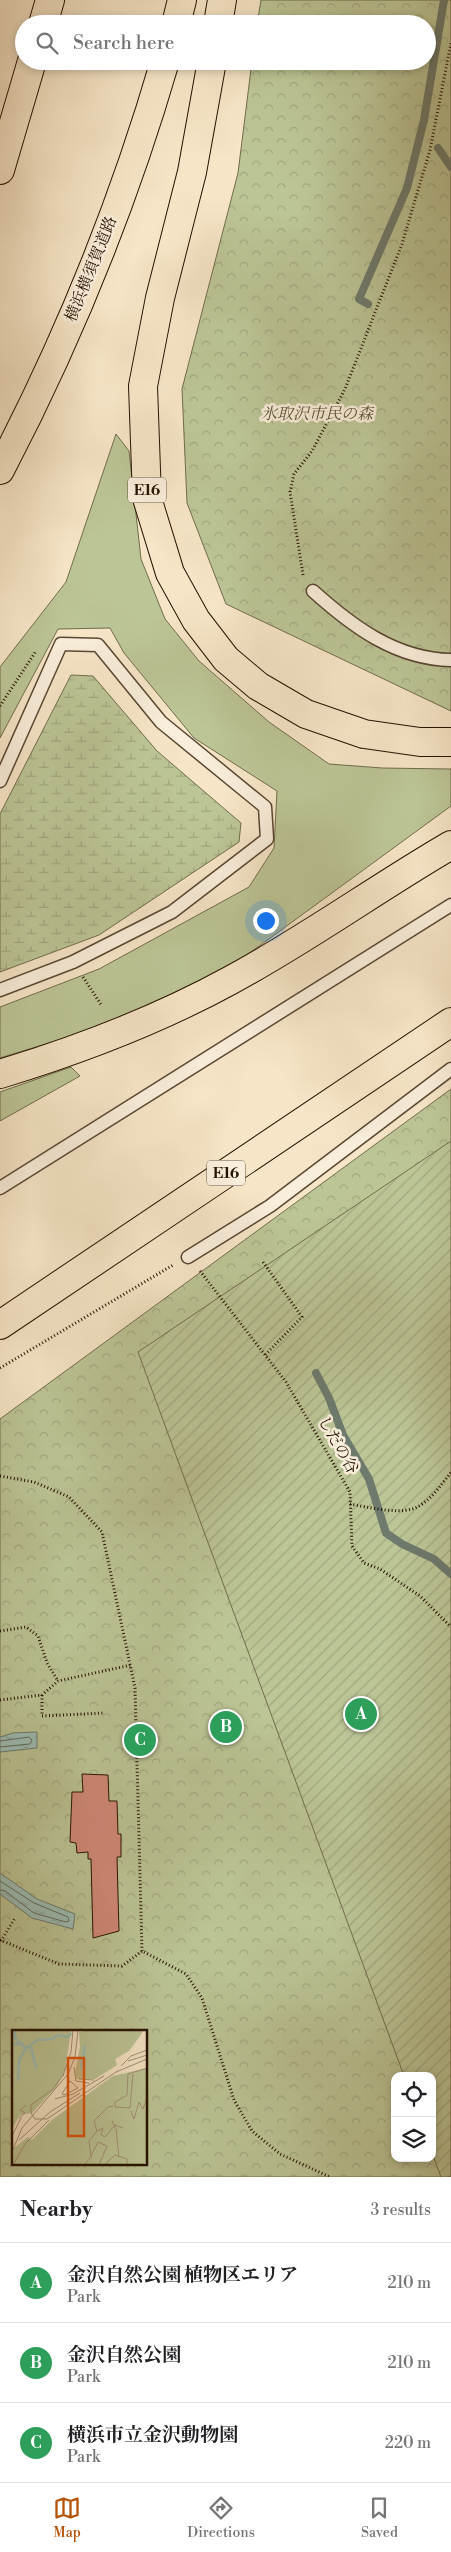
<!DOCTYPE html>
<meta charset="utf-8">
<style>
:root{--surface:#fff;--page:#f2f2f2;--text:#202124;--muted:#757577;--line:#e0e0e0;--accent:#b45309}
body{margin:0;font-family:"Libre Bodoni","Noto Serif JP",serif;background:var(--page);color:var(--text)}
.controls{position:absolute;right:15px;bottom:15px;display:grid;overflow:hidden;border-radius:10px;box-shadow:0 2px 8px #0003}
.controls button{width:45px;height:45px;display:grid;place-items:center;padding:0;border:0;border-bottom:1px solid var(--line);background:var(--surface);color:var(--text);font:25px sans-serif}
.you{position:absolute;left:265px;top:920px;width:18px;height:18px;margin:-12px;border:4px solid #fff;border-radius:50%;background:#1a73e8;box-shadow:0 0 0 8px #1a73e833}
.badge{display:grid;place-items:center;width:32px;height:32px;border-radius:50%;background:var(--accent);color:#fff;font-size:16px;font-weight:700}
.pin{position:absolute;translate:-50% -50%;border:2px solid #fff;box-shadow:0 1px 5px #0006}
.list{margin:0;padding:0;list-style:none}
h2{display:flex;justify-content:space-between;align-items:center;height:65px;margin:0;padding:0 20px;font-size:21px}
h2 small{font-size:16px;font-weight:400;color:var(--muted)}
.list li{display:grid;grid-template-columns:32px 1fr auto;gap:15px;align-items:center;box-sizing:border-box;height:80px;padding:0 20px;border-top:1px solid var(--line)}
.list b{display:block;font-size:19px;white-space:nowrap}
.list p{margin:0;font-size:16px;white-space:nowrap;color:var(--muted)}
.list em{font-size:16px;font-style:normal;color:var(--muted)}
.icon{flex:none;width:28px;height:28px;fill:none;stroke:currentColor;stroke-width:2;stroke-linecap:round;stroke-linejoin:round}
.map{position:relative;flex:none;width:451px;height:2177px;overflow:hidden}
.search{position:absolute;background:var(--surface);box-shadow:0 2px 8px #0003;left:15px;right:15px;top:15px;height:55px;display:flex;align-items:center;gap:12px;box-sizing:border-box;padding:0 18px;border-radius:28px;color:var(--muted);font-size:19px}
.sheet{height:305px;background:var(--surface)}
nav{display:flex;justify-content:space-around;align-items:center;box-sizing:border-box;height:70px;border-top:1px solid var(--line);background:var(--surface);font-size:14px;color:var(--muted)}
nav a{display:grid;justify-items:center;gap:2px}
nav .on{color:var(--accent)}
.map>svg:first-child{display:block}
.grass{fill:#bcc596;stroke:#706c4b}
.forest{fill:url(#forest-crowns);stroke:#706c4b;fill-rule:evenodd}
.wetland{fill:url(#wetland-marsh);stroke:#706c4b}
.garden{fill:url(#garden-furrows);stroke:#706c4b}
.water{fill:url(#water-ripples);stroke:#6d7a6d}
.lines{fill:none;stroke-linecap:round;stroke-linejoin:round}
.shore{stroke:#61685b;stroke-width:1}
.stream{stroke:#6d7a6d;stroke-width:8}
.building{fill:#d18878;stroke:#251200}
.lane-casing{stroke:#594732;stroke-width:15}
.highway-casing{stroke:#251200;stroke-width:30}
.path{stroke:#251200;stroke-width:3;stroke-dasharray:1 2.5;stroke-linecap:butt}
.lane{stroke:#f9eedb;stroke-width:12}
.highway{stroke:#f6e5c7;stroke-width:28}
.labels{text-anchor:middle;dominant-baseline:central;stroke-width:5;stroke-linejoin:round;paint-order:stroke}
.shield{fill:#f9eedb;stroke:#655442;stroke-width:1}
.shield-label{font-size:15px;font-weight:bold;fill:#251200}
.street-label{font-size:16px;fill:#251200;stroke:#f9eedb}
.park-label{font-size:16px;font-style:italic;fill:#5a5134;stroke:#f9eedb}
.inset-river{fill:none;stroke:#9dbfb6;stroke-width:2.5}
.inset-road{fill:none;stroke:#a29177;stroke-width:1}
.view{fill:#de550b;fill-opacity:0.15;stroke:#de550b;stroke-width:2.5}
.inset-edge{fill:none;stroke:#251200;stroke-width:2.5}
</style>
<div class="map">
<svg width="451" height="2177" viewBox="0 0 451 2177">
<defs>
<pattern id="forest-crowns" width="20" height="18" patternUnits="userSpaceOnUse" patternTransform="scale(1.25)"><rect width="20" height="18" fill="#bcc596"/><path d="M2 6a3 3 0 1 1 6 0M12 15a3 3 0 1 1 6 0" fill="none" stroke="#a1a880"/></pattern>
<pattern id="wetland-marsh" width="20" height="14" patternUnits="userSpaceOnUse" patternTransform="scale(1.25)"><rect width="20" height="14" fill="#bcc596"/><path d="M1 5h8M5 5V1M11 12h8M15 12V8" fill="none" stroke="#a1a880"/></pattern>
<pattern id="garden-furrows" width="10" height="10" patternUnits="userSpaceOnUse" patternTransform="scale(1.25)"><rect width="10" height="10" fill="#bcc596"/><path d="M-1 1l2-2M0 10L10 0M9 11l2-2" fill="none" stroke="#a1a880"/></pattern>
<pattern id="water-ripples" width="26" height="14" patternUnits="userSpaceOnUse" patternTransform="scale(1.25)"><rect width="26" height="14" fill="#9dbfb6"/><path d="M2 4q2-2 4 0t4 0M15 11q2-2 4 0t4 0" fill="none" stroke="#87a39b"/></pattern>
</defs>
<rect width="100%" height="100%" fill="#f6e5c7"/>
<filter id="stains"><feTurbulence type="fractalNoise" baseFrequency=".004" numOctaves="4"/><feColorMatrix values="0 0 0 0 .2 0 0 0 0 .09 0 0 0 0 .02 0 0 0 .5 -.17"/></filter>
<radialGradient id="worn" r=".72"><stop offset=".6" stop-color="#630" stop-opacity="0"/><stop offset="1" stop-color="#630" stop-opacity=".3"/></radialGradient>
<path class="grass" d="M 116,434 L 129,451 L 141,559 L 165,619 L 199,661 L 269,722 L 329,764 L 382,768 L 451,769 L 451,806 L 210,982 L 101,1027 L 0,1058 L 0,1007 L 99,969 L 249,887 L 274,848 L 277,791 L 194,738 L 124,653 L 110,628 L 58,629 L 0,738 L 0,667 L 66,582 Z
M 71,1067 L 80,1076 L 0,1121 L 0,1092 Z"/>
<path class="forest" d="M 261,0 L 451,0 L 451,711 L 226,604 L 187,503 L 182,389 L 238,173 L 252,61 L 427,61 L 427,24 L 257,24 Z
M 451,1089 L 451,2177 L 0,2177 L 0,1419 ZM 14,2031 L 146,2031 L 146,2163 L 14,2163 ZM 395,2076 L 432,2076 L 432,2158 L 395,2158 Z"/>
<path class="wetland" d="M 71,675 L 93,676 L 157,751 L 241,823 L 239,842 L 99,935 L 0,972 L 0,814 Z"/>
<path class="garden" d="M 451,1141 L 451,2177 L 441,2177 L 432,2153 L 432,2076 L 404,2076 L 138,1352 Z"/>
<path class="water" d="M 37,1732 L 37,1748 L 0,1752 L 0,1737 L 13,1733 Z
M 0,1873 L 37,1899 L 75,1914 L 73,1929 L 32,1918 L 0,1894 Z"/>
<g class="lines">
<path class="shore" d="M 0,1741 L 29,1737 L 32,1740 L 30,1744 L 0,1747
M 0,1881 L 34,1903 L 68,1917 L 69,1921 L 66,1922 L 34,1913 L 5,1891 L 0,1890"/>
<path class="stream" d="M 438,148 L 451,167
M 368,304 L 359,299 L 407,188 L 424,120 L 444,0
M 316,1373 L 329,1398 L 343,1435 L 369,1479 L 386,1533 L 402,1544 L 434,1559 L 451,1574"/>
</g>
<path class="building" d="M 82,1774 L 108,1775 L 109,1801 L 117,1801 L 118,1834 L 121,1834 L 121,1857 L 117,1857 L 119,1931 L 93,1938 L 91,1859 L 88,1859 L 88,1852 L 77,1853 L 76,1843 L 70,1842 L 72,1792 L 83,1792 Z"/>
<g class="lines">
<g class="lane-casing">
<path id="lane" d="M 313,591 C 353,627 396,659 451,660
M 0,781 L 61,644 L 98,645 L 161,722 L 265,807 L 267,839 L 172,912 L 73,962 L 0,990
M 0,1188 L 451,905
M 188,1257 L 270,1206 L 451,1069"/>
</g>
<g class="highway-casing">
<path id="highway" d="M 43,24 L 50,0
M 176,24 L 182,0
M 218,24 L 222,0
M 212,61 L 192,172 L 160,298 L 143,386 L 147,498 L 170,573 L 196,620 L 226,659 L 258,686 L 306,714 L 364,734 L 420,742 L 451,742
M 0,170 L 32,61
M 0,470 C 68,340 124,202 165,61
M 0,1074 C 79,1050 158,1020 231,980 C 307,939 377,888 451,845
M 0,1325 L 451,1022"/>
</g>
<path class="path" d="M 303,575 L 290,492 L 294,474 L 312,451 L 345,389 L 402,244 L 430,150 L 451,43
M 0,706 L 36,651
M 83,977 L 102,1006
M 263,1262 L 302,1317 L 265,1355
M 200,1271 L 286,1382 L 350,1492 L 352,1546 L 364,1563 L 380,1569 L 420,1596 L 451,1627
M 0,1368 L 173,1265
M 0,1476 L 34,1482 L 69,1497 L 102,1532 L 135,1688 L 142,1951
M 350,1504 C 367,1507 396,1514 412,1509 C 429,1504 441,1485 451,1472
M 0,1631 L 26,1627 L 38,1636 L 47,1663 L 58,1681
M 42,1695 L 42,1716 L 104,1713
M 0,1700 L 42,1695 L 58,1681 L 131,1665
M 0,1940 L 59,1964 L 122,1966 L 142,1951 L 186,1974 L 202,1998 L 234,2100 L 252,2131 L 280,2154 L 330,2177
M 1,1941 L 15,1918"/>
<use href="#lane" class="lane"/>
<use href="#highway" class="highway"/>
</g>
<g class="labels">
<g class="shield">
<rect x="128" y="477.5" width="38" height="25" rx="4"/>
<rect x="207" y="1160.5" width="38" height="25" rx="4"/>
</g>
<g class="shield-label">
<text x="147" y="490">E16</text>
<text x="226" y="1173">E16</text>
</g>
<g class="street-label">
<text transform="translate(91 269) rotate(-68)">横浜横須賀道路</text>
<text transform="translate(338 1445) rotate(60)">しだの谷</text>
</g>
<g class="park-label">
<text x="317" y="414">氷取沢市民の森</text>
</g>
</g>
<g transform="translate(12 2030)">
<rect width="135" height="135" fill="#f6e5c7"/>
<path d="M 0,0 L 59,0 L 53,41 L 45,56 L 20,83 L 8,85 L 0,99 ZM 77,0 L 130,0 L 130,3 L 117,21 L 103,29 L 105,35 L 83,49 L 64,49 L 63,42 L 68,17 L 67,2 ZM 135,38 L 135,132 L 130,135 L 1,135 L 2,118 L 16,107 L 20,110 L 40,90 L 101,46 Z" fill="#bcc596"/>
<path d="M 114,45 L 112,64 L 102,70 L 92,95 L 74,111 L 61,76 L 105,47 Z" fill="#bcc596"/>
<path class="inset-river" d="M 2,0 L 4,10 L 11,14M 0,14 L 8,14 L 15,18 L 25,10 L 40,9 L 46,5 L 56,7 L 59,3M 19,17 L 24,38M 69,39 L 73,15M 6,51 L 7,30 L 14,18"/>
<path class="inset-road" d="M 116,31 L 135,25M 109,36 L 119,26 L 135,20M 62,37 L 64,51 L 77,53M 52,44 L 41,59 L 19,75 L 19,83 L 23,89 L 35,89 L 104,42 L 135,29M 116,44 L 115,65 L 103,72 L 103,77 L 118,78 L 121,44M 116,44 L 135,38M 51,46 L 59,22 L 61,0M 67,49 L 82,50M 58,51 L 66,58 L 52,65 L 50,64 ZM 43,69 L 61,64 L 92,46M 119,81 L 122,89 L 127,72 L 131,79 L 135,67M 7,88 L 13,83 L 8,80 L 14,75M 100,91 L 104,99 L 107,127M 85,101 L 91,98 L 89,105 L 93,107 L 103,95 L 111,98M 0,106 L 9,88M 7,110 L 38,82 L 68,63M 0,122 L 10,98 L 56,44 L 63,27 L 66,0M 79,126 L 86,112 L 95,116 L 87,135M 1,135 L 13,114 L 37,90M 72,135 L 79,127 L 77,111 L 85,101 L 82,91 L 96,77 L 101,76M 92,135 L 103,125 L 115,129 L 115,135"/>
<path class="view" d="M 56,28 L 72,28 L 72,106 L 56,106 Z"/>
<rect width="135" height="135" class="inset-edge"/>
</g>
<rect width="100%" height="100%" filter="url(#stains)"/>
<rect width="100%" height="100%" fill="url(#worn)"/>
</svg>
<div class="controls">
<button><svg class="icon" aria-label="locate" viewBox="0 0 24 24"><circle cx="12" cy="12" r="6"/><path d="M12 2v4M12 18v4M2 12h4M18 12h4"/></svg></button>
<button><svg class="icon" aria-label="layers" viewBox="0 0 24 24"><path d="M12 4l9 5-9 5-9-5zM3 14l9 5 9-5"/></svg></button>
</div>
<div class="you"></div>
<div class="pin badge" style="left:361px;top:1714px;background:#2e9e5b">A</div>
<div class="pin badge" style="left:226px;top:1727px;background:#2e9e5b">B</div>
<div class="pin badge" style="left:140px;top:1740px;background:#2e9e5b">C</div>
<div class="search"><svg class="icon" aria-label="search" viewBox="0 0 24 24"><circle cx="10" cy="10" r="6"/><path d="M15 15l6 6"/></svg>Search here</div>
</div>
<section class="sheet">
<h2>Nearby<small>3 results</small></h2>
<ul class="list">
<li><span class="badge" style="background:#2e9e5b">A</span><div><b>金沢自然公園 植物区エリア</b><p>Park</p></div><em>210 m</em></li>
<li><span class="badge" style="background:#2e9e5b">B</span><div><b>金沢自然公園</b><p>Park</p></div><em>210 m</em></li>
<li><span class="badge" style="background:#2e9e5b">C</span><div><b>横浜市立金沢動物園</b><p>Park</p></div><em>220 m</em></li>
</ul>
</section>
<nav>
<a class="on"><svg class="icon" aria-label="map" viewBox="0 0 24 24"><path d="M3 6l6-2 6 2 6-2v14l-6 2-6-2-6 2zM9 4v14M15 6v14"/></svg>Map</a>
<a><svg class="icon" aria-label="directions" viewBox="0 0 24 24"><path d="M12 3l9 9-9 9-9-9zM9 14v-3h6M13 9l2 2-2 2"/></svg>Directions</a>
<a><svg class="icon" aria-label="saved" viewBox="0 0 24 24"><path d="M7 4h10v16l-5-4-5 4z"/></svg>Saved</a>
</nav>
